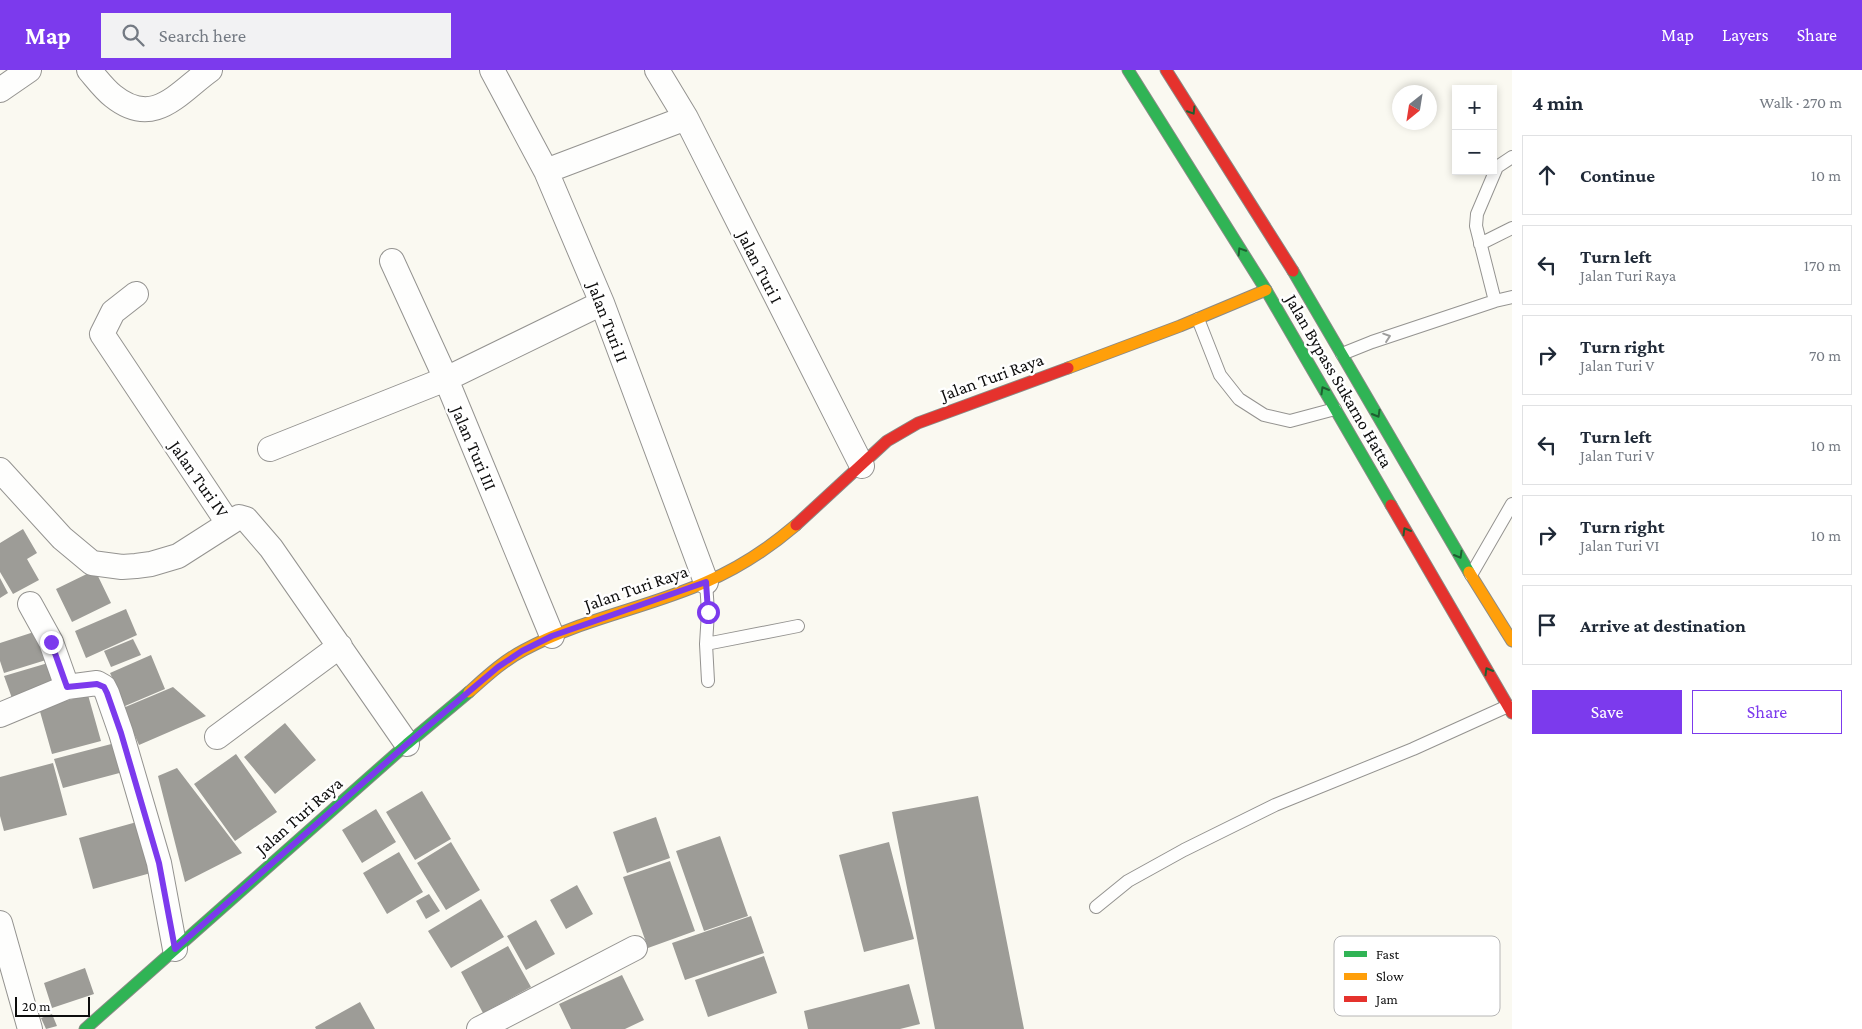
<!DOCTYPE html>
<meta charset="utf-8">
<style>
:root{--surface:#fff;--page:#f2f2f3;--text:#1f2937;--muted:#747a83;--line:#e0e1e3;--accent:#7c3aed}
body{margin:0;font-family:"Crimson Pro",serif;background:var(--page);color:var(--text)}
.controls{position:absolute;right:15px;top:15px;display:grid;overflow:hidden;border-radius:0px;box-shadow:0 2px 8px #0003}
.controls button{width:45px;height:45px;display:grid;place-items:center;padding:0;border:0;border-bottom:1px solid var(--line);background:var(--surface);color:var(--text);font:25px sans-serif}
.compass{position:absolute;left:1392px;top:15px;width:45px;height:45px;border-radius:50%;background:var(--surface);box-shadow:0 2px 8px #0003;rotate:210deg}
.scale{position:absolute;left:15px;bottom:12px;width:75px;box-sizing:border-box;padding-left:5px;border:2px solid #0d0d0d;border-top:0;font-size:14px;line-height:18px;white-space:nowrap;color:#0d0d0d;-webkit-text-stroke:4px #fff;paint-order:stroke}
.stop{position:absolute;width:15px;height:15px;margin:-11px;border:4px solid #7c3aed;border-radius:50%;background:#fff}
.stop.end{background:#7c3aed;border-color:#fff;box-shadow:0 1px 5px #0008}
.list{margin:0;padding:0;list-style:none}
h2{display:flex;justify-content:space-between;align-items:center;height:65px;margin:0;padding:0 20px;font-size:21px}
h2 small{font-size:16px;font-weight:400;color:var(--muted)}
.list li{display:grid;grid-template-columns:32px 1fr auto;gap:15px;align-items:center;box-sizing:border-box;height:80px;margin:0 10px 10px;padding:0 10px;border:1px solid var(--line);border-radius:0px}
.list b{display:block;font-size:19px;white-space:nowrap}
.list p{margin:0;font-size:16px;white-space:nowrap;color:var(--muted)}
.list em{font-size:16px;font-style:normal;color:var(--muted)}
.actions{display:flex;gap:10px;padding:15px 20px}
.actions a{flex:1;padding:11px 0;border:1px solid var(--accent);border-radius:0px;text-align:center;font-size:18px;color:var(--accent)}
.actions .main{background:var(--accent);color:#fff}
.icon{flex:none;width:28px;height:28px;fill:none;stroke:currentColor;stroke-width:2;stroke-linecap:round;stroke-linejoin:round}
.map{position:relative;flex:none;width:1512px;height:959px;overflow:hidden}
header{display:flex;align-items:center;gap:30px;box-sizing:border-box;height:70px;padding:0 25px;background:var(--accent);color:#fff}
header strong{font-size:24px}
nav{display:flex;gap:28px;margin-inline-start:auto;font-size:18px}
.search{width:350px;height:45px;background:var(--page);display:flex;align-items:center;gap:12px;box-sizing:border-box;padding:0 18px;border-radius:0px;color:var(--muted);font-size:19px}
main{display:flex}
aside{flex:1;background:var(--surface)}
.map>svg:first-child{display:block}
.building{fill:#9d9c97}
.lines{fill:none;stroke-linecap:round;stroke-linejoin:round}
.lane-casing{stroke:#949390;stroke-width:14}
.street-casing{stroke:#949390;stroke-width:26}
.fast-casing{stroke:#8a8a86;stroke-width:13}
.slow-casing{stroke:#8a8a86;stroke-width:13}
.jam-casing{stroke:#8a8a86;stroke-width:13}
.lane{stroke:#fefefd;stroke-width:12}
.street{stroke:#fefefd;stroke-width:24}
.fast{stroke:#30b455;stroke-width:11}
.slow{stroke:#ff9f0a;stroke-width:11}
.jam{stroke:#e5322d;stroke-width:11}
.oneway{stroke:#1e6031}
.oneway2{stroke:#9e9e9d}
.route{stroke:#7c3aed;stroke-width:6}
.labels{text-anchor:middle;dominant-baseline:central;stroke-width:5;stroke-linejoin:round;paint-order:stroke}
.street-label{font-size:18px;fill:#0d0d0d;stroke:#fff}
.key{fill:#fff;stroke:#b6b6b6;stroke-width:1}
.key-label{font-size:14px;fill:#0d0d0d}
</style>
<header>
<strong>Map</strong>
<div class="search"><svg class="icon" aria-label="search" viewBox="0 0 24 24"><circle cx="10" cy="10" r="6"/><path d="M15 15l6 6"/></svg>Search here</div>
<nav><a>Map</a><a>Layers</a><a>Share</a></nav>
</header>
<main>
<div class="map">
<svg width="1512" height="959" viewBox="0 0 1512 959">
<rect width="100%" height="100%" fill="#faf9f1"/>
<path class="building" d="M 23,459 L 37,483 L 27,489 L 39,510 L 13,524 L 0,502 L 0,473 Z
M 95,500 L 111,533 L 72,552 L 56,519 Z
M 0,508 L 8,523 L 0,528 Z
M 126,539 L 137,565 L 86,588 L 75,561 Z
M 37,561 L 46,590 L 4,603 L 0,591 L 0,573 Z
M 133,569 L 141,585 L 111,597 L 104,581 Z
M 151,585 L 165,619 L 125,636 L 110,603 Z
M 48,593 L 56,618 L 13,631 L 4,606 Z
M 173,617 L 206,646 L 139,675 L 123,638 Z
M 88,625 L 101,671 L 52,684 L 39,638 Z
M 285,653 L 316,690 L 275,724 L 244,687 Z
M 119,672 L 127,701 L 63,718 L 54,689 Z
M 236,684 L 277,742 L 235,771 L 194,714 Z
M 53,693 L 67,745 L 4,761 L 0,746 L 0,707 Z
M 177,698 L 242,783 L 185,812 L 158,706 Z
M 422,721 L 451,769 L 415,790 L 386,742 Z
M 978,726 L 1024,959 L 935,959 L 892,742 Z
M 376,739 L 396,772 L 362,793 L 342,760 Z
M 656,747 L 670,788 L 627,803 L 613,762 Z
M 144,750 L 158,801 L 93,819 L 79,768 Z
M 720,766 L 748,846 L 704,861 L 676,781 Z
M 451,772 L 480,820 L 446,840 L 417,793 Z
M 889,772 L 914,869 L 864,882 L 839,785 Z
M 399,782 L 423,822 L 387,844 L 363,803 Z
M 670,791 L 695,861 L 648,878 L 623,807 Z
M 577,815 L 593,844 L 566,859 L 550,830 Z
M 429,824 L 440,841 L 426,849 L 416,831 Z
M 481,829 L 504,867 L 451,898 L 428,861 Z
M 751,846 L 764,883 L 685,910 L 672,873 Z
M 536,850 L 555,884 L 526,900 L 507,866 Z
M 508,876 L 531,917 L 483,943 L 461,902 Z
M 764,886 L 777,923 L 708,947 L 695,910 Z
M 85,898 L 94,924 L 52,938 L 44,913 Z
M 622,905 L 644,950 L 625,959 L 571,959 L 559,934 Z
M 909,914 L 920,954 L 900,959 L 808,959 L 804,941 Z
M 360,932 L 375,959 L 316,959 L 315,957 Z
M 52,944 L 57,956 L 46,959 L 41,948 Z"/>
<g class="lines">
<g class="lane-casing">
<path id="lane" d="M 1480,174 L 1512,158
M 1495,231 L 1476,156 L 1477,144 L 1497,97 L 1512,87
M 1198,249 L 1220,305 L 1239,329 L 1264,345 L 1290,351 L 1335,339
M 1342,284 L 1372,272 L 1495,231 L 1512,227
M 1471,505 L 1512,434
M 706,512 L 708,542 L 706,574 L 708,611
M 706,574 L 798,556
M 1096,837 L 1128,811 L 1184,780 L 1275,735 L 1413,679 L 1508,636"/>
</g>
<g class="street-casing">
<path id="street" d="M 89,0 C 96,8 104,19 113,26 C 154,59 178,23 210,0
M 492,0 L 546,101 L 602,233 L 706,512
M 657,0 L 686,48 L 862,396
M 0,20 L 29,0
M 546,101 L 686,48
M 392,191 L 446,309 L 552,566
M 136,224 L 113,242 L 102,264 L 228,453
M 270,379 L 446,309 L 602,233
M 0,400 L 62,468 L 92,493 L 122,497 L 136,496 L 151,494 L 178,486 L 239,447 L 246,449 L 271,478 L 407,674
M 67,617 L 97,613 L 104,617 L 107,623 L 121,663 L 159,793 L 175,879
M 0,645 L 67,617 L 51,572 L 30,534
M 217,667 L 340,576
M 0,853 L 30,959
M 479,959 L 635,878"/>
</g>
<g class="fast-casing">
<path id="fast" d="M 1128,0 L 1266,220 L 1391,435
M 1293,201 L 1469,502
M 85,959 L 407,674 L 469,622"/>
</g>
<g class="slow-casing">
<path id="slow" d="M 1068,298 L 1180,256 L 1266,220
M 1469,502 L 1512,571
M 469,622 C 486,607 503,591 524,580 C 581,549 647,538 706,512 C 739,498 769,478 796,455"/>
</g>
<g class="jam-casing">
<path id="jam" d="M 1166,0 L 1293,201
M 1391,435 L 1512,643
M 796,455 L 887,371 L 918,353 L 1068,298"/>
</g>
<use href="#lane" class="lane"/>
<use href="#street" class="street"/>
<use href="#fast" class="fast"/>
<use href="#slow" class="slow"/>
<use href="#jam" class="jam"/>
</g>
<defs><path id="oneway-chevron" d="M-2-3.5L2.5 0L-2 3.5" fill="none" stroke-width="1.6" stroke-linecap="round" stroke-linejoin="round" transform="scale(1.25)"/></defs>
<g class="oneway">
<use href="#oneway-chevron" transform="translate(1192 41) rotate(58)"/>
<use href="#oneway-chevron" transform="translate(1241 181) rotate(-122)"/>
<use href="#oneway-chevron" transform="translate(1324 320) rotate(-120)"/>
<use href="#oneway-chevron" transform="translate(1377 344) rotate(60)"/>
<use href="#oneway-chevron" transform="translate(1406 461) rotate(-120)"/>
<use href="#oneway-chevron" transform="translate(1459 485) rotate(60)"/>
<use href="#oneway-chevron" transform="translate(1488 601) rotate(-120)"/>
</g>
<use class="oneway2" href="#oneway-chevron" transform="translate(1387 267) rotate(-19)"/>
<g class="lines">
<path class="route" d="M 51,572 L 67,617 L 97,614 L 104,617 L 107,623 L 121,663 L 159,793 L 175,879 L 407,674 L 498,597 L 522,581 L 552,566 L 706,512 L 708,542"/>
</g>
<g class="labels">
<g class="street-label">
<text transform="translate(760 197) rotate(63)">Jalan Turi I</text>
<text transform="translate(608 252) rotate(69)">Jalan Turi II</text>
<text transform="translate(992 307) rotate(-20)">Jalan Turi Raya</text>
<text transform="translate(1339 311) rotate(60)">Jalan Bypass Sukarno Hatta</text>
<text transform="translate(474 378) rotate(67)">Jalan Turi III</text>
<text transform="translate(199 409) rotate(55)">Jalan Turi IV</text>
<text transform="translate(636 518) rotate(-19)">Jalan Turi Raya</text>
<text transform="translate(299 746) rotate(-41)">Jalan Turi Raya</text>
</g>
</g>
<rect x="1334" y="866" width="166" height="80" rx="8" class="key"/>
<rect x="1344" y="881" width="23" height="6" fill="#30b455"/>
<rect x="1344" y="903" width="23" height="7" fill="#ff9f0a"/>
<rect x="1344" y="926" width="23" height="6" fill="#e5322d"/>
<g class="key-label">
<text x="1376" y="889">Fast</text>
<text x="1376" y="911">Slow</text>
<text x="1376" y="934">Jam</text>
</g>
</svg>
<div class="controls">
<button>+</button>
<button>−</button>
</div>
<svg class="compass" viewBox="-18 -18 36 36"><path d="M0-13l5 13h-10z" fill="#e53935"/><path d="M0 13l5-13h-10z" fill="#747a83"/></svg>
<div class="scale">20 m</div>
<div class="stop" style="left:708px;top:542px"></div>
<div class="stop end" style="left:51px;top:572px"></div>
</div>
<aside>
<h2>4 min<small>Walk · 270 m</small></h2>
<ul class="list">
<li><svg class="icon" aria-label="ahead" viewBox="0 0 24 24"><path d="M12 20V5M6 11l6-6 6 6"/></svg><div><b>Continue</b></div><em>10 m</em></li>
<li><svg class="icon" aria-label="left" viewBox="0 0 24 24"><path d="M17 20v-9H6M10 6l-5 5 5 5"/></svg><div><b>Turn left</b><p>Jalan Turi Raya</p></div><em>170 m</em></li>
<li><svg class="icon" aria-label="right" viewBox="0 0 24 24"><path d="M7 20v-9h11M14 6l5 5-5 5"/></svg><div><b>Turn right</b><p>Jalan Turi V</p></div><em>70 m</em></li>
<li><svg class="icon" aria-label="left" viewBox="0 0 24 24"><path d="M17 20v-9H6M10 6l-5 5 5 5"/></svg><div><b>Turn left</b><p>Jalan Turi V</p></div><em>10 m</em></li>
<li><svg class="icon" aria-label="right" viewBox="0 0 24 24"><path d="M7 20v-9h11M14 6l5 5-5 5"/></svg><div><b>Turn right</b><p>Jalan Turi VI</p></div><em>10 m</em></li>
<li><svg class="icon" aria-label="arrive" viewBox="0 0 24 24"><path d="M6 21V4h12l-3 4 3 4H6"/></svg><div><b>Arrive at destination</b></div></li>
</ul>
<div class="actions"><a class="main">Save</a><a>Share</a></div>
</aside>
</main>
